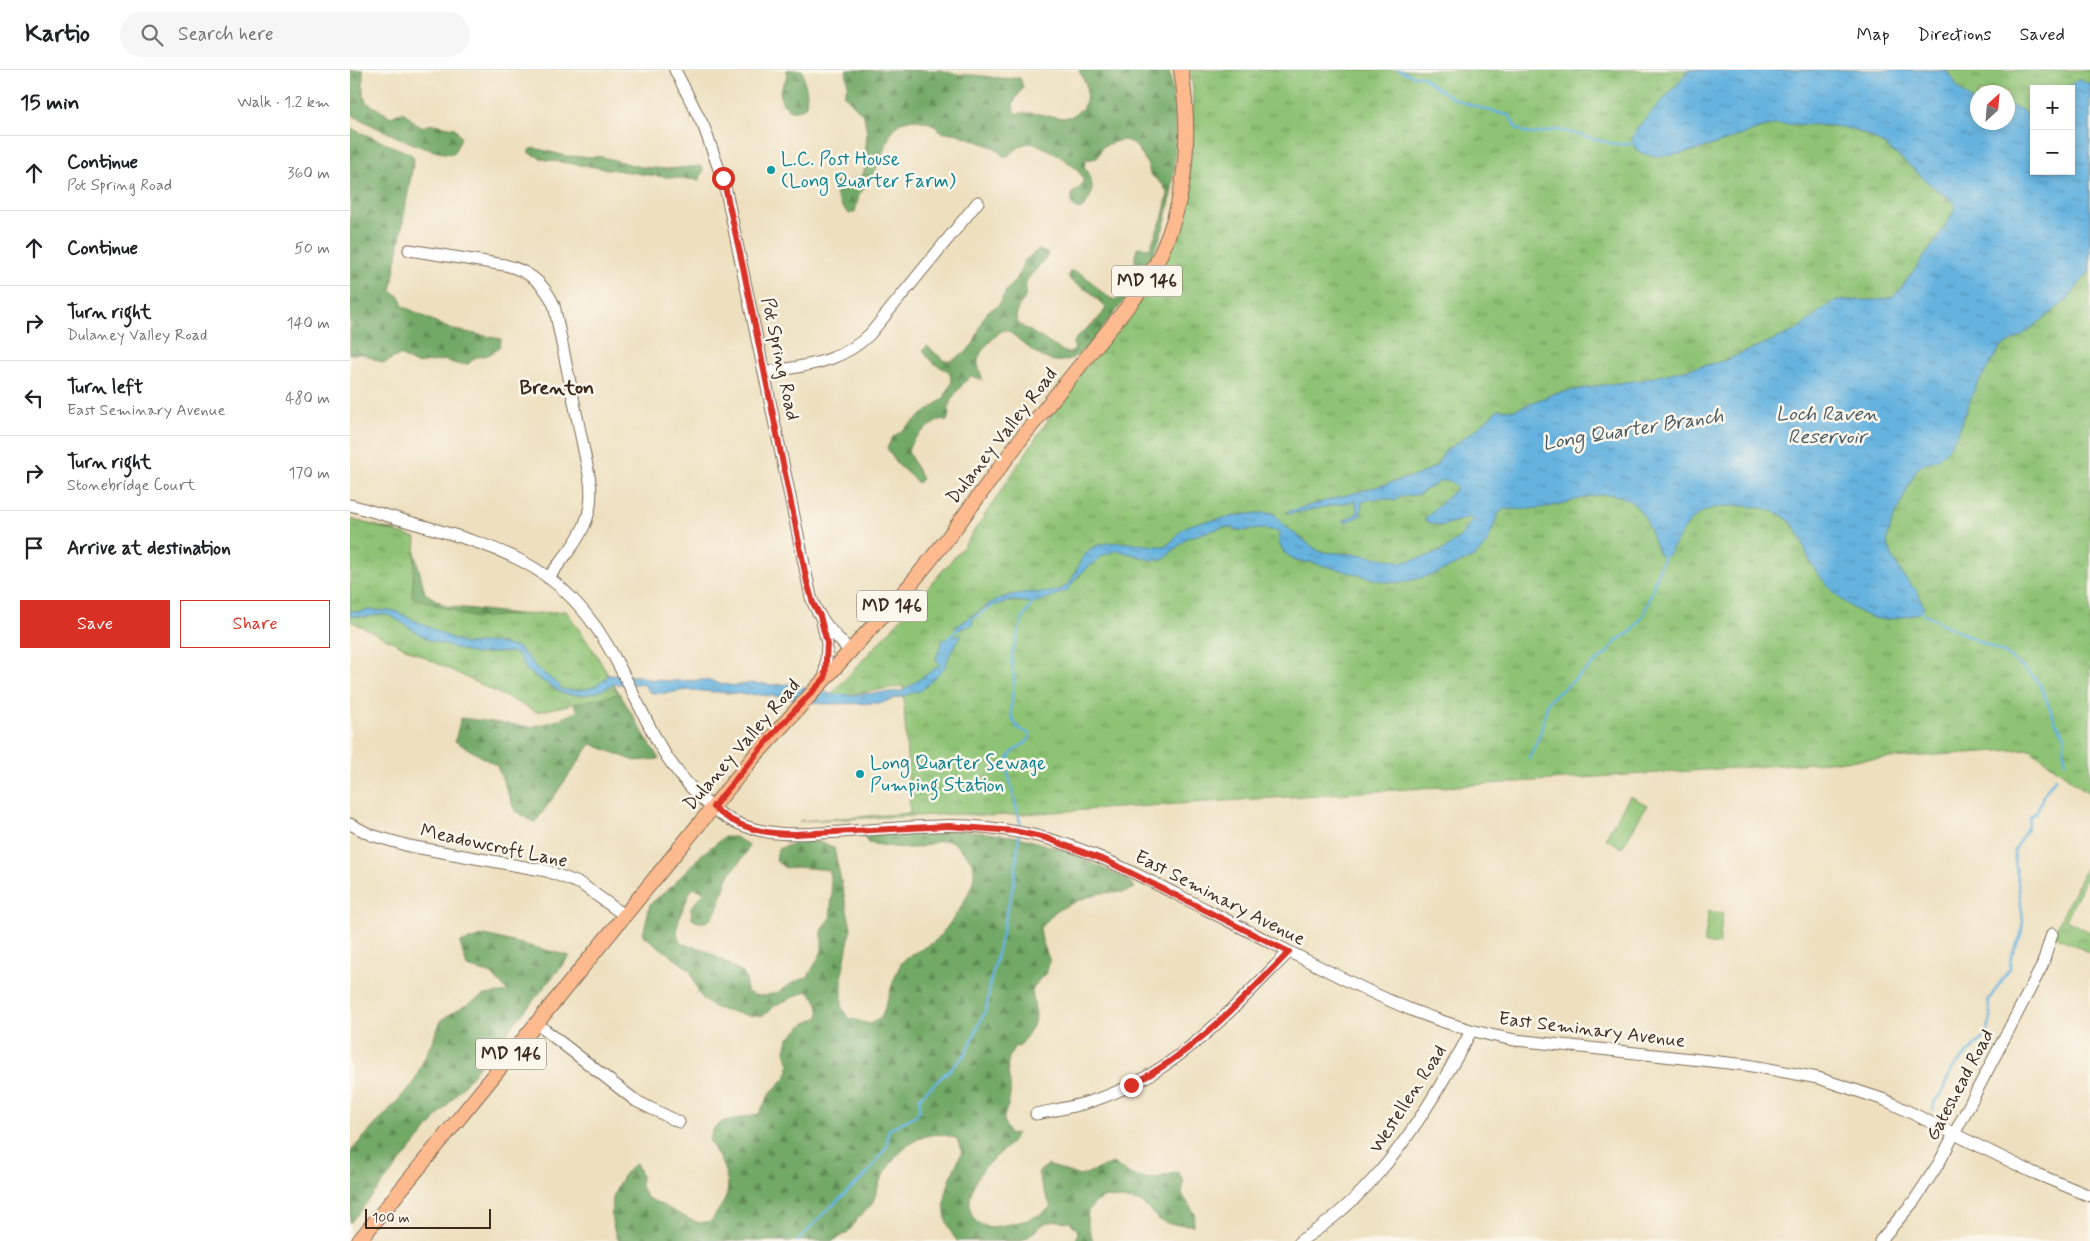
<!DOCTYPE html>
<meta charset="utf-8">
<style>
:root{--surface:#fff;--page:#f6f6f6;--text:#202124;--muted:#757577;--line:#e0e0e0;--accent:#d93025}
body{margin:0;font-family:Mynerve,sans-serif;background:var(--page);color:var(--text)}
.controls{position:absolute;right:15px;top:15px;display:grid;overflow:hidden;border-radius:0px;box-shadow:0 2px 8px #0003}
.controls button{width:45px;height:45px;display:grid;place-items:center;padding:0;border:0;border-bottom:1px solid var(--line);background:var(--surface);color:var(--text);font:25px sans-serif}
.compass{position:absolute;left:1620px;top:15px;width:45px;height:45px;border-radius:50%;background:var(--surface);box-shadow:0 2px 8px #0003;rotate:26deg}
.scale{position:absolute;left:15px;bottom:12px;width:126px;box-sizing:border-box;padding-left:5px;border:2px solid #3b2a1e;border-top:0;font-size:14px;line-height:18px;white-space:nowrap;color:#3b2a1e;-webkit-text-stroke:4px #fbf7ec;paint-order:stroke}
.stop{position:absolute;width:15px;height:15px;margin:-11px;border:4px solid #d93025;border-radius:50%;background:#fff}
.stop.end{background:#d93025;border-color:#fff;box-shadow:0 1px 5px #0008}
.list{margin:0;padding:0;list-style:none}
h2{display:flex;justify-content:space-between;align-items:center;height:65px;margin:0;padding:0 20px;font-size:21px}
h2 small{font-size:16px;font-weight:400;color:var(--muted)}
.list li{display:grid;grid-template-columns:32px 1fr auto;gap:15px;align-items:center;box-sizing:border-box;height:75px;padding:0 20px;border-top:1px solid var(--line)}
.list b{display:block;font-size:19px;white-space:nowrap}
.list p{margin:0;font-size:16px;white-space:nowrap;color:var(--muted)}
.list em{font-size:16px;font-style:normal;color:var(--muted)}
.actions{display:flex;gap:10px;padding:15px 20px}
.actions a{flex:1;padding:11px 0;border:1px solid var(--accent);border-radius:0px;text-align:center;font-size:18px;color:var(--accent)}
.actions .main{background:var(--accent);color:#fff}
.icon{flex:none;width:28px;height:28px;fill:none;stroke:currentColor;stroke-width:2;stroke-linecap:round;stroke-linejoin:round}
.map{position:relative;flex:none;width:1740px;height:1171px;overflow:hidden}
header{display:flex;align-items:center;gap:30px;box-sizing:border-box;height:70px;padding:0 25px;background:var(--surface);border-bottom:1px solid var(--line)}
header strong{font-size:24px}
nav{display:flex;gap:28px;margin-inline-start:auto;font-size:18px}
.search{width:350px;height:45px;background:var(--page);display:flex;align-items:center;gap:12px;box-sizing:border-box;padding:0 18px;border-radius:28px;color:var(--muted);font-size:19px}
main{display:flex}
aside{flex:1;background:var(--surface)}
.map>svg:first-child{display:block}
.grass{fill:#8ec375;stroke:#64764a}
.forest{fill:url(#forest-firs);stroke:#566a42}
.park{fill:url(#park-tufts);stroke:#64764a;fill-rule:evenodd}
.water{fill:url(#water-ripples);stroke:#506e7e}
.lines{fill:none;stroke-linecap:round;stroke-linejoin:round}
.stream{stroke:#65b2df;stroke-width:2.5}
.minor-casing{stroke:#7a6a56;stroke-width:13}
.major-casing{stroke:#7a6a56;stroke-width:16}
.minor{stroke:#fff;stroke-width:11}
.major{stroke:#fcba8e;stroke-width:14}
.route{stroke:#d93025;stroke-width:6}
.culture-dot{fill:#0f9aa8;stroke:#fbf7ec;stroke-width:2}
.labels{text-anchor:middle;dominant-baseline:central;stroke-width:5;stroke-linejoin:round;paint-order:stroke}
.shield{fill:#fbf7ec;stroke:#75685c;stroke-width:1}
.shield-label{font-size:18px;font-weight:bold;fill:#3b2a1e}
.culture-label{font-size:19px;fill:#0d838f;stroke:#fbf7ec;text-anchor:start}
.street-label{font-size:19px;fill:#3b2a1e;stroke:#fbf7ec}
.neighbourhood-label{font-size:20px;font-weight:bold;fill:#3b2a1e;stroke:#fbf7ec}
.water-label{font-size:20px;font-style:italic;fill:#4a5a62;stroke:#fbf7ec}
</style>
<header>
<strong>Kartio</strong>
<div class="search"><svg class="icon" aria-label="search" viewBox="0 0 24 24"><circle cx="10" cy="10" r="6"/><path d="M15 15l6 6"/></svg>Search here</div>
<nav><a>Map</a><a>Directions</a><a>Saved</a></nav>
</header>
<main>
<aside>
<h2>15 min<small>Walk · 1.2 km</small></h2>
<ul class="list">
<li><svg class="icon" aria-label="ahead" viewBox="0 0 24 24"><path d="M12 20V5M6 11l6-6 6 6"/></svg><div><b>Continue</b><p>Pot Spring Road</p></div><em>360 m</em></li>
<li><svg class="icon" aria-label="ahead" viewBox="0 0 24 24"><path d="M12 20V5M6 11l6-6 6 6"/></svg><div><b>Continue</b></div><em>50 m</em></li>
<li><svg class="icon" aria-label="right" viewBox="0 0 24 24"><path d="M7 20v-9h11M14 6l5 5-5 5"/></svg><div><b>Turn right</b><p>Dulaney Valley Road</p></div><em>140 m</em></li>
<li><svg class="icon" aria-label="left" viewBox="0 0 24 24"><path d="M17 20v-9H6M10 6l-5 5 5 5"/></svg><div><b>Turn left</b><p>East Seminary Avenue</p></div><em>480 m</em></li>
<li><svg class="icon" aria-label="right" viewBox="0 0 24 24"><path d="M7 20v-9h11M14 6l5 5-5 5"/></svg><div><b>Turn right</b><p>Stonebridge Court</p></div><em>170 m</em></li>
<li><svg class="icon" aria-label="arrive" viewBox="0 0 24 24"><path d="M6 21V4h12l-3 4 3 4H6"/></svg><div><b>Arrive at destination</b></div></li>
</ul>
<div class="actions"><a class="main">Save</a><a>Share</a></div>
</aside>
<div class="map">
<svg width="1740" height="1171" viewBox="0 0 1740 1171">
<defs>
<pattern id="forest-firs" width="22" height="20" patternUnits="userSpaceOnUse" patternTransform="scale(1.25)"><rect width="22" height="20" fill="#72a966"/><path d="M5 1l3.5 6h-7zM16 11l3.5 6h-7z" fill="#5f8a53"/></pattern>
<pattern id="park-tufts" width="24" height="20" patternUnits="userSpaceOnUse" patternTransform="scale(1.25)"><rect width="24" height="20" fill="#8ec375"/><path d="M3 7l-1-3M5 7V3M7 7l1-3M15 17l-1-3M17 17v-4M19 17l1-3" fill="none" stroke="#759f5f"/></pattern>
<pattern id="water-ripples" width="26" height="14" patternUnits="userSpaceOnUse" patternTransform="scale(1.25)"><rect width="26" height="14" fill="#65b2df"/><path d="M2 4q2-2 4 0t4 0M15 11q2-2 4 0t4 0" fill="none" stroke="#5491b4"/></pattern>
</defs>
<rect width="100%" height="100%" fill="#fbf7ec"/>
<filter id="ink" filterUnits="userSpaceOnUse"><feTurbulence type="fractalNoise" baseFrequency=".02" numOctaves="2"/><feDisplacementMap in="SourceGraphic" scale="10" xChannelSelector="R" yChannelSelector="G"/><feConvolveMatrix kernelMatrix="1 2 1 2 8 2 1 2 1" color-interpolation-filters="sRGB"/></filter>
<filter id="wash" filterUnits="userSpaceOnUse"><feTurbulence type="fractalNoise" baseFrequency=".0096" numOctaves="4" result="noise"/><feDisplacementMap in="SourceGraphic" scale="20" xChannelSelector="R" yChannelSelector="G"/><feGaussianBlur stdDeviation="1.12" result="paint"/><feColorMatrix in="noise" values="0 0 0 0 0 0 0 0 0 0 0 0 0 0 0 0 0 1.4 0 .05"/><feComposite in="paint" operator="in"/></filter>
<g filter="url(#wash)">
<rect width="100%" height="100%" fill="#eee0bf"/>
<path class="grass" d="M 1280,726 L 1297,735 L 1272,778 L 1255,768 Z
M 1359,841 L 1373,843 L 1369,875 L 1354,873 Z"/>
<path class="forest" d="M 0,0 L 13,0 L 13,24 L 16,32 L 41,47 L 52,42 C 60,45 63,53 71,57 L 83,54 L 105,58 L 111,68 L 104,83 C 85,88 19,54 0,44 Z
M 436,0 L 452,0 L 457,23 L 456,35 L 452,39 L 440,41 L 432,33 L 430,22 L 437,6 Z
M 496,0 L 591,0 C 605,6 619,4 634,6 C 647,8 657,9 670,8 L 673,17 L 663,34 L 665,43 L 683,43 L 713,48 L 722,46 L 732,39 L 736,31 L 737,17 L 729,0 L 819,0 C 829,56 829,129 804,182 C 792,208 773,232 756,254 C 743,270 729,293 706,291 C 689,290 672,271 658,261 L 653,260 C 645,266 628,282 628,291 C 627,297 632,303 632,310 L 621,306 C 615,310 601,328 599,335 C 598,341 600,345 597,351 L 592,349 C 579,355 562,367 558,381 L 572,409 L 568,413 L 546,393 L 537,378 L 542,368 L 594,328 L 602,312 L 599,301 C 587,296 579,292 573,280 L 577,276 L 595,291 L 601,291 L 616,282 L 624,273 L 632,251 L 638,241 L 648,236 L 656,221 L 668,207 L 674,191 L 688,180 L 699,184 L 676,211 L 675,228 L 668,237 L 666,249 L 669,254 L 709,279 C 716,283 719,284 725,279 L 723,273 C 731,259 747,255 756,238 L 740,222 L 721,211 L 718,206 L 720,201 C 739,201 748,225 765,230 C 775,223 782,216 788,205 C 785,195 783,186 788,177 L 800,178 L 813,146 L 818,124 L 812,114 L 800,104 C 799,97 796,92 792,85 C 780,66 772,68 752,77 L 747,88 L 736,90 L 734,96 C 744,113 746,122 732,139 L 726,139 L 722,135 L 722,123 C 726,120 732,117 733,112 C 735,99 696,77 685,74 C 681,73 676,74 673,74 L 659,85 L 654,87 L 646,78 L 605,63 L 594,63 L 580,53 L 563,49 L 551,52 L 542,60 L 526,100 L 509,125 L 505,142 L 499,144 L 492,137 L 481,116 L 486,112 L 498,112 L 514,104 L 517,63 L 514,46 L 494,25 L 498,14 Z
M 0,58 L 61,84 L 64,88 L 41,221 L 50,227 L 53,236 L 100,259 L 151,269 C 151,281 137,287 126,287 L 118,294 L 106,294 L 95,290 L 66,294 L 50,285 L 34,293 L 12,284 L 0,284 Z
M 185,78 L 216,86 L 253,87 L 291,97 L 318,99 L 350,96 L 354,99 L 349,110 L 306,106 L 196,90 L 179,83 L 179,80 Z
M 0,449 L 46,461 L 63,475 L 75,523 L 96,536 L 213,549 L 245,583 L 309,689 L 285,691 L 241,674 L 185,753 L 165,741 L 147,696 L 105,671 L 111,648 L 181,657 L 205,651 L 228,641 L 215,620 L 0,548 Z
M 610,760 L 669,767 L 714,780 L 778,810 L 785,818 L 774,822 L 750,823 L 727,831 L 706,841 L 690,858 L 692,870 L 700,892 L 696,903 L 688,911 L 682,921 L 686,945 L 683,956 L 670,976 L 664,977 C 651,1000 662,1003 660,1024 C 659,1044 647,1044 660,1065 L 667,1063 C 660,1078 647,1084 636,1096 C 624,1107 614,1135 624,1149 C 629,1156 640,1158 648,1156 C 667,1153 687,1149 701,1137 L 691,1114 L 688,1102 L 698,1095 L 730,1106 L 763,1093 C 791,1113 796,1111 828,1102 L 834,1112 L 832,1124 L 845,1144 L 843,1155 L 819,1154 L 808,1149 L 791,1132 L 756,1127 L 746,1132 L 738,1141 L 737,1152 L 743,1171 L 726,1171 L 728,1161 L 720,1152 L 707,1151 L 695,1153 L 672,1171 L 607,1171 C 583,1140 599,1112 612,1081 L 607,1069 C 574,1053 546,1081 531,1109 C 527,1117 526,1127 521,1135 C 517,1140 513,1143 508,1148 C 504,1152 503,1157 499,1161 C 494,1165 488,1168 482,1171 L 269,1171 C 254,1144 262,1112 286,1093 L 291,1105 L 291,1116 L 296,1127 L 339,1149 L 350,1153 L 361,1151 C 366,1143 373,1135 376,1127 C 383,1107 368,1087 359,1070 L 364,1058 L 374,1051 L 409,1044 L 420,1023 L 437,1006 L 439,994 L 435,981 L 438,969 L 454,954 L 469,947 C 471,938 466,925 457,921 L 426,935 L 419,942 L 411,946 L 396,945 L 368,939 L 357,933 L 349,924 L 340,900 L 293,865 L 300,834 L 321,817 L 351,785 L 374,767 L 385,767 L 399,775 C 395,788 387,794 380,804 C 370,819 369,865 342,849 L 341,837 L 355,822 L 344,818 L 340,822 C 334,838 320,859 332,874 L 356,880 L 393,903 L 396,909 L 396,921 L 404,925 L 414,926 L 429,922 L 444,912 L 458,907 L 472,881 L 472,859 L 480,849 L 482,825 L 479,800 L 447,797 L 435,798 L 426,791 L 428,779 C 446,772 467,767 484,778 L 501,858 L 492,904 L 492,938 L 498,948 L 520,954 L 531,948 C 537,935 545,900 553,891 C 562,882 575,879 585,871 C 598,858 627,819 624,799 C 623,791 618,786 612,781 C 609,778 605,773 601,771 C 588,768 576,777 564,778 C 549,779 533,775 518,773 L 512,764 Z
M 135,865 L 220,886 L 0,1153 L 0,1082 L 63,1014 L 92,949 L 134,925 L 158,922 L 142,904 L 117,897 L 110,873 Z"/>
<path class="park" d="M 840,0 L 1740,0 L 1740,724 L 1680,679 L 642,746 L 610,744 L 449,751 L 560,743 L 553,616 L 478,628 L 544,556 L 614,476 L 722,314 L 792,229 L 804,211 L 827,163 L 836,130 L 842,72 L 843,19 ZM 1684,19 L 1721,19 L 1721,101 L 1684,101 ZM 1628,22 L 1658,22 L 1658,52 L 1628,52 Z
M 0,449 L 66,468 L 62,527 L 124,548 L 216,541 L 246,584 L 268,624 L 187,642 L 0,551 Z
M 1740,789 L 1740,801 L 1716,850 L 1740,862 L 1740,883 L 1703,865 Z"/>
<path class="water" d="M 1337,0 L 1596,0 L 1610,20 L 1627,35 L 1628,52 L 1658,52 L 1658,34 L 1672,40 L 1678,46 L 1684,47 L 1684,101 L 1721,101 L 1721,19 L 1715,19 L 1729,9 L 1740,14 L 1740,201 L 1716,231 L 1670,267 L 1651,277 L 1625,318 L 1608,363 L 1596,382 L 1586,390 L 1575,393 L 1566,400 L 1541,455 L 1537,471 L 1544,490 L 1555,508 L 1568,522 L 1574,537 L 1569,543 C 1558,546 1540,551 1528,549 C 1502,544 1476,517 1462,495 C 1455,483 1451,464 1442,454 C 1426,434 1383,433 1360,439 C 1354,440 1345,447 1341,451 C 1331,461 1326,475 1317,486 L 1314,487 L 1309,484 C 1301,468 1299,449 1286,436 C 1263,413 1229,431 1203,436 C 1186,439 1170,440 1153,439 L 1148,445 L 1137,473 L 1126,486 L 1083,505 L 1050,513 L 1035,512 L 960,492 C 942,493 925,480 929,461 L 914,459 L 884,461 L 884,458 L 874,457 L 837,468 L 813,490 L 801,490 L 767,480 L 752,486 L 729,505 L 717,521 L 685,533 L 664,531 L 633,538 L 623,545 L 622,555 L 606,561 L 606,557 C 629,542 643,526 673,523 C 685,522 699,524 711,519 C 722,514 725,502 730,492 C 746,460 787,477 814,476 C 824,473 826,463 834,458 C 844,452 853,452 864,450 C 885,446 903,442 923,443 L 937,458 L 970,482 L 1007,484 L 1054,492 L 1085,484 L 1098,477 L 1114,463 L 1122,449 L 1120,447 L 1092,456 L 1075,451 L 1076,447 L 1107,418 L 1100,411 L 1091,411 L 1067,425 L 1052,426 L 1045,431 C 1034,427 1023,428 1012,432 L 1011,445 L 998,452 L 992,451 L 1008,443 L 1005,431 L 940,444 L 936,442 L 1068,405 L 1086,396 L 1095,381 L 1129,357 L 1148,339 L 1164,340 L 1203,324 L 1252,315 L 1291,310 L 1373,291 L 1447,260 L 1475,237 L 1488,230 L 1527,230 L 1543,227 L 1551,218 C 1562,202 1606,148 1605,133 C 1567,109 1541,68 1496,58 C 1486,55 1433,53 1424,55 C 1390,62 1315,102 1285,79 L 1282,68 L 1287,58 L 1332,9 Z
M 20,540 L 45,541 L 114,574 L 145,572 L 169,578 L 188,599 L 209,615 L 211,619 C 231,622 244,620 259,605 L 289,606 L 298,609 L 319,611 L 355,610 L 384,616 L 402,613 L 424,615 L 440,614 L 483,624 L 502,625 L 552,621 L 590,595 L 586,588 L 593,570 L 610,564 L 611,566 L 601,582 L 595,597 L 572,620 L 531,633 L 473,634 L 426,626 L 336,620 L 318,623 L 303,623 L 298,621 L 293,614 L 264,614 L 248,622 L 233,625 L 213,624 L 177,601 L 169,586 L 161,582 L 124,584 L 79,570 L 41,546 L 32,544 L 17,547 L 0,546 L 0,541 L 9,542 Z"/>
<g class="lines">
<path class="stream" d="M 1049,0 L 1064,6 L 1072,6 C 1103,34 1122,35 1160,46 L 1166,58 C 1171,61 1179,64 1185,64 C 1193,63 1199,60 1207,60 C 1230,62 1266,81 1287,72
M 1570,538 L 1573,543 L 1595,555 L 1654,583 L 1683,606 L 1690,615 L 1705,651 L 1715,666 L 1713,679 L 1716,692
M 621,549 L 644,535
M 597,570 L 609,558
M 1179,688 L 1190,665 L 1198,631 L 1257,583 L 1266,571 L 1282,561 L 1294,544 L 1314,485
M 670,760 L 671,756 L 657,699 C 657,673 680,679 680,664 L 668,658 L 662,648 L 661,639 L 664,608 L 661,587 L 672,550 L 683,531
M 1583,1040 L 1585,1030 L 1591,1025 L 1601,1000 L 1636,965 L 1641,949 L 1638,931 L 1660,898 L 1661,886 L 1671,865 L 1673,851 L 1664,782 L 1677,758 L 1680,747 L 1687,741 L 1694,724 L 1705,708
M 448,1171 L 473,1144 L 518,1103 L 537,1076 L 538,1061 C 545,1053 569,1048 570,1039 C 570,1035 569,1032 570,1027 L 607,993 L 616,983 L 637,937 L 640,914 L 664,812 L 669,765"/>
</g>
</g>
<g filter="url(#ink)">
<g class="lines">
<g class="minor-casing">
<path id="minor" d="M 325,0 L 354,57 L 375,116 L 461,527 C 468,549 485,565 501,582
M 59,180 L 155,195 C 179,201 194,213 204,235 L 239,405 C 248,451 224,474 198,508
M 415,303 C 454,295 490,294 520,264 L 628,132
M 0,435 C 28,443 56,451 84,459 C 152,479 202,495 245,556 C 271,593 288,637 310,676 C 326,703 356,739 385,752 C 419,768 454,764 491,762 C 522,760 554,757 585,756 C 618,754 651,758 683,765 C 733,776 780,801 826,824 C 873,848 921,873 968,896 C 1035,930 1091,957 1165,970 L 1397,995 L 1468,1008 L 1535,1030 L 1682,1102 L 1740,1126
M 472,552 L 477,573 L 475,608
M 0,754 L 21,765 L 59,776 L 197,801 L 231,814 L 274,845
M 186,953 L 286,1031 L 329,1052
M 686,1044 C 705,1040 724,1037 742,1031 C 825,1005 880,941 939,882
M 950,1171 C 1012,1133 1055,1075 1091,1014 C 1101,997 1112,979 1121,961
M 1530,1171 L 1564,1131 L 1589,1093 L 1692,896 L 1702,864"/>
</g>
<g class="major-casing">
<path id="major" d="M 9,1171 L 403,688 L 560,515 L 597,469 L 673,366 L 787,225 C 834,158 844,80 831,0"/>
</g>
<use href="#minor" class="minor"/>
<use href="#major" class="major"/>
</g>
</g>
<g class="lines" filter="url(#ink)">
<path class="route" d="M 373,108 L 393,197 L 457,512 L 463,533 L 470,546 L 477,573 L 475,608 L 423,664 L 363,737 C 386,758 414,764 445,764 L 599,756 L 664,761 L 696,768 L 757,791 L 939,882 C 890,932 844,983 781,1015"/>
</g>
<g class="culture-dot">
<circle cx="421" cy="100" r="5"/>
<circle cx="510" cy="704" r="5"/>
</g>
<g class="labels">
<g class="shield">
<rect x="762" y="195.5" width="70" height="31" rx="4"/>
<rect x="507" y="520.5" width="70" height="31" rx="4"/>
<rect x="126" y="968.5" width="70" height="31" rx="4"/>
</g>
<g class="shield-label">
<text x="797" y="211">MD 146</text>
<text x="542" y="536">MD 146</text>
<text x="161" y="984">MD 146</text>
</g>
<g class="culture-label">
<text x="431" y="89">L.C. Post House<tspan x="431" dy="22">(Long Quarter Farm)</tspan></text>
<text x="520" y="693">Long Quarter Sewage<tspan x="520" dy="22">Pumping Station</tspan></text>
</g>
<g class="street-label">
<text transform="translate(430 289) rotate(78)">Pot Spring Road</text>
<text transform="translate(652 366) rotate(-52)">Dulaney Valley Road</text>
<text transform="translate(392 675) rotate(-49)">Dulaney Valley Road</text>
<text transform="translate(144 776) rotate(12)">Meadowcroft Lane</text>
<text transform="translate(870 828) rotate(27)">East Seminary Avenue</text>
<text transform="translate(1242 960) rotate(7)">East Seminary Avenue</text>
<text transform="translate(1610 1015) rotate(-62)">Gateshead Road</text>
<text transform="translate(1058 1029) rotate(-57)">Westellen Road</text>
</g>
<g class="neighbourhood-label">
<text x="207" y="318">Brenton</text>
</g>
<g class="water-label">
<text x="1477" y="344">Loch Raven<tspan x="1477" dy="23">Reservoir</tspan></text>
<text transform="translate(1283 360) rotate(-9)">Long Quarter Branch</text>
</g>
</g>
</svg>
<div class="controls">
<button>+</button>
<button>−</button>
</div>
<svg class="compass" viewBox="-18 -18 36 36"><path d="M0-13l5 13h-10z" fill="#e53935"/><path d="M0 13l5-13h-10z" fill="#757577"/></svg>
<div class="scale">100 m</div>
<div class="stop" style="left:373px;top:108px"></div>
<div class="stop end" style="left:781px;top:1015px"></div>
</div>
</main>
